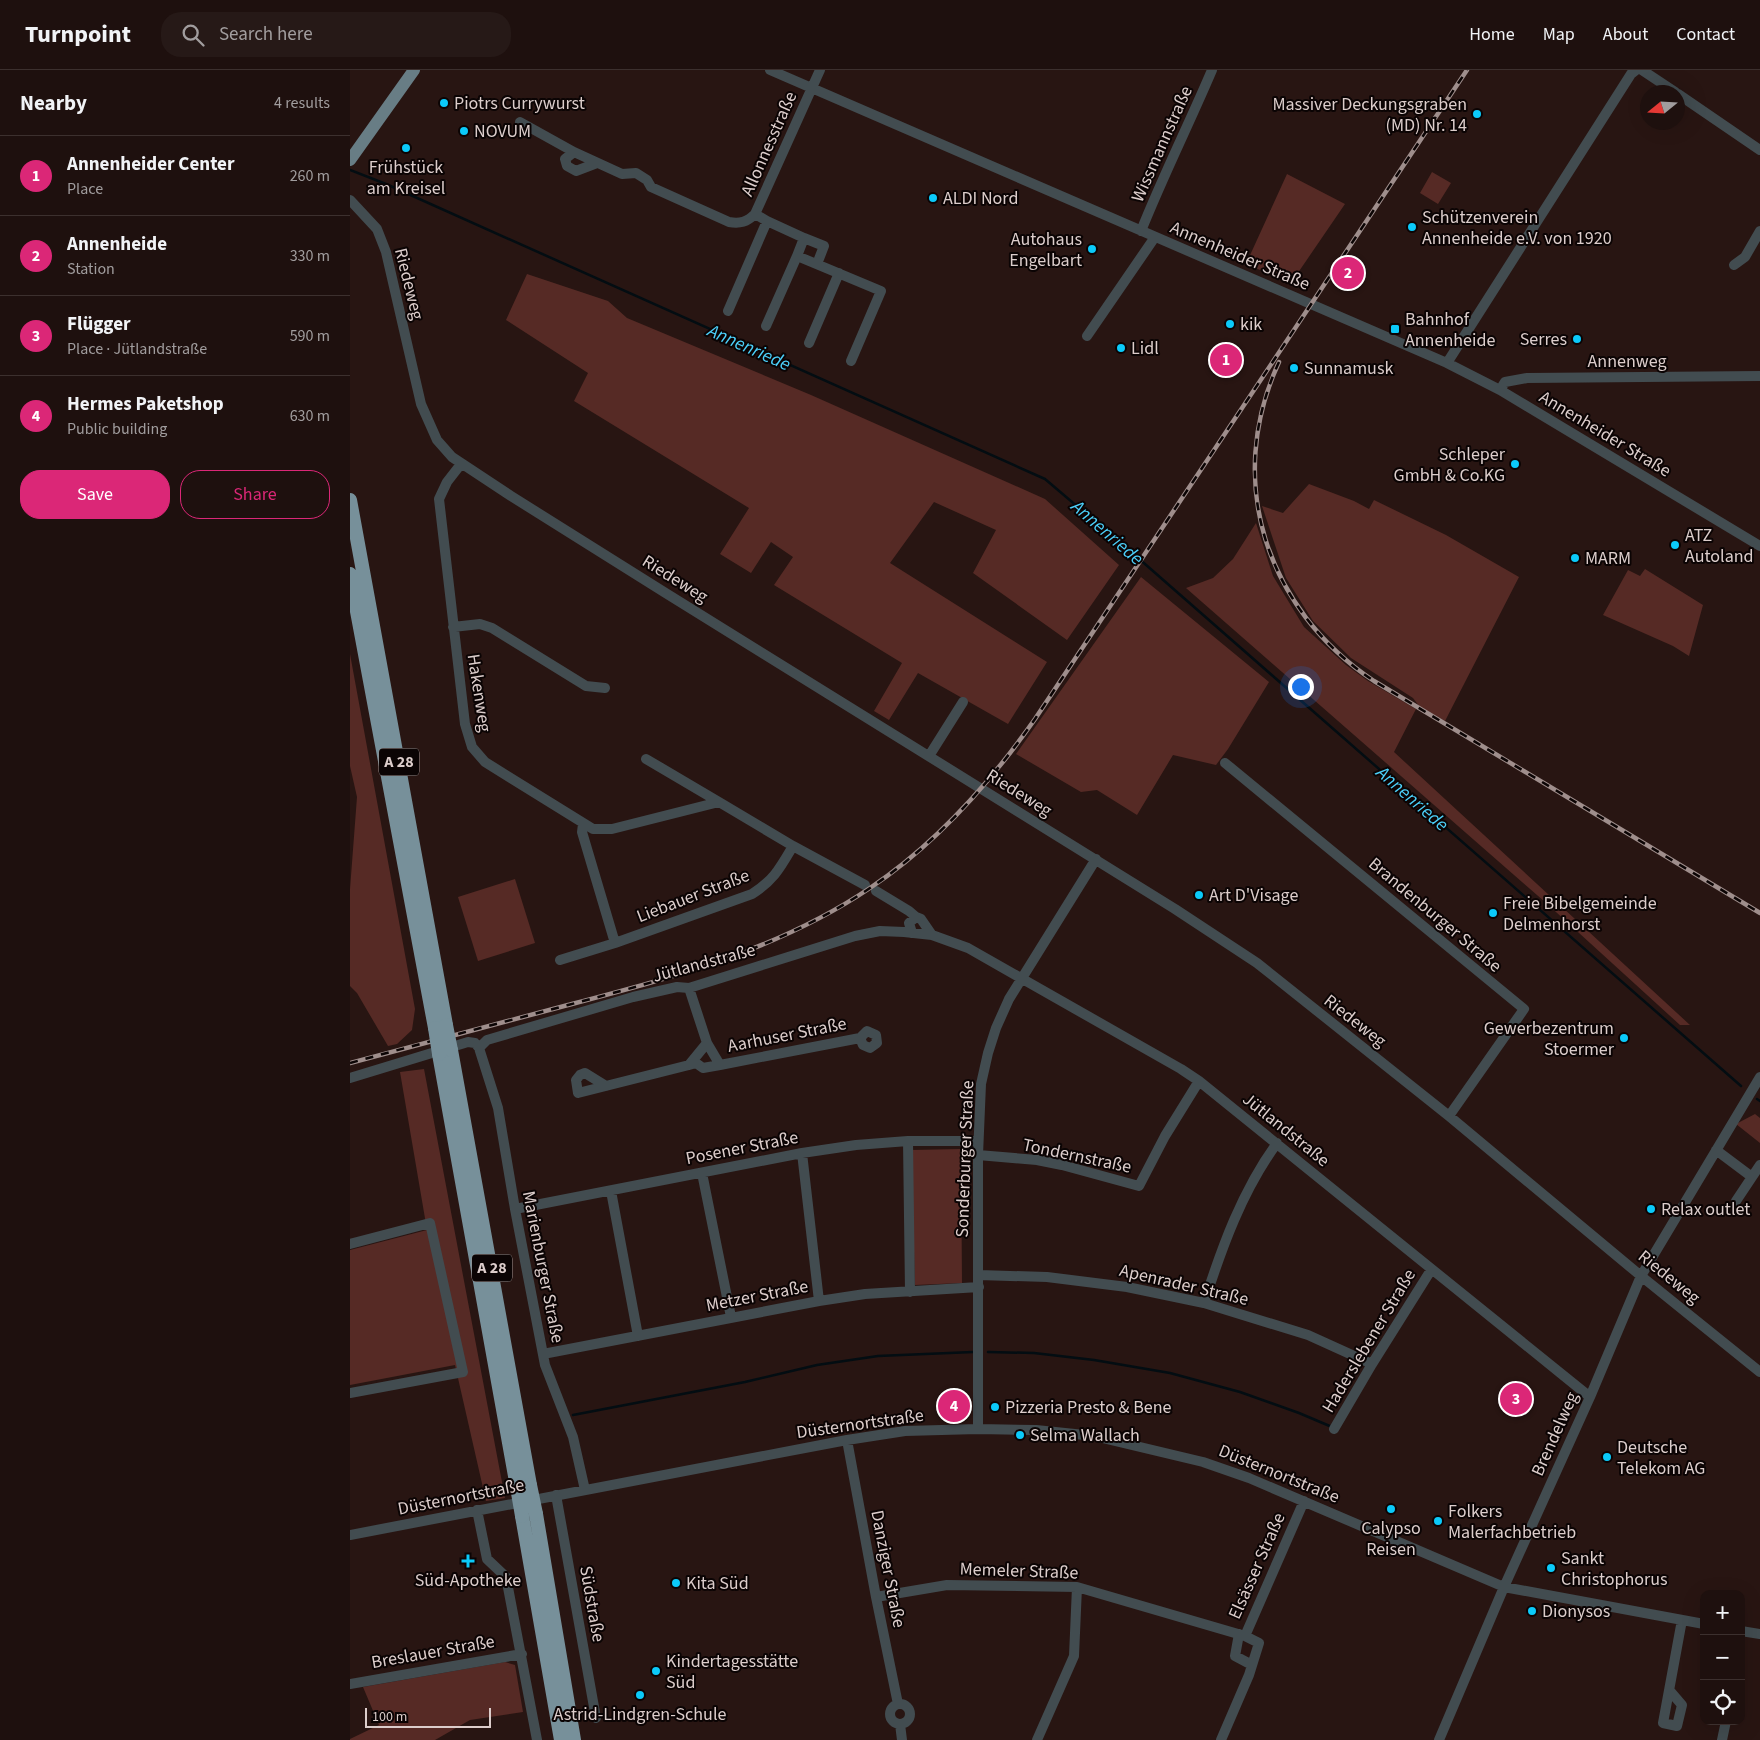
<!DOCTYPE html>
<meta charset="utf-8">
<style>
:root{--surface:#1e100e;--page:#261917;--text:#f1f3f6;--muted:#a19d9e;--line:#3c302e;--accent:#db2777}
body{margin:0;font-family:"Source Sans 3",sans-serif;background:var(--page);color:var(--text)}
.controls{position:absolute;right:15px;bottom:15px;display:grid;overflow:hidden;border-radius:10px;box-shadow:0 5px 20px #0002}
.controls button{width:45px;height:45px;display:grid;place-items:center;padding:0;border:0;border-bottom:1px solid var(--line);background:var(--surface);color:var(--text);font:25px sans-serif}
.compass{position:absolute;left:1290px;top:15px;width:45px;height:45px;border-radius:50%;background:var(--surface);box-shadow:0 5px 20px #0002;rotate:252deg}
.scale{position:absolute;left:15px;bottom:12px;width:126px;box-sizing:border-box;padding-left:5px;border:2px solid #dccdcb;border-top:0;font-size:14px;line-height:18px;white-space:nowrap;color:#dccdcb;-webkit-text-stroke:4px #0b0404;paint-order:stroke}
.you{position:absolute;left:950px;top:616px;width:18px;height:18px;margin:-12px;border:4px solid #fff;border-radius:50%;background:#1a73e8;box-shadow:0 0 0 8px #1a73e833}
.badge{display:grid;place-items:center;width:32px;height:32px;border-radius:50%;background:var(--accent);color:#fff;font-size:16px;font-weight:700}
.pin{position:absolute;translate:-50% -50%;border:2px solid #fff;box-shadow:0 1px 5px #0006}
.list{margin:0;padding:0;list-style:none}
h2{display:flex;justify-content:space-between;align-items:center;height:65px;margin:0;padding:0 20px;font-size:21px}
h2 small{font-size:16px;font-weight:400;color:var(--muted)}
.list li{display:grid;grid-template-columns:32px 1fr auto;gap:15px;align-items:center;box-sizing:border-box;height:80px;padding:0 20px;border-top:1px solid var(--line)}
.list b{display:block;font-size:19px;white-space:nowrap}
.list p{margin:0;font-size:16px;white-space:nowrap;color:var(--muted)}
.list em{font-size:16px;font-style:normal;color:var(--muted)}
.actions{display:flex;gap:10px;padding:15px 20px}
.actions a{flex:1;padding:11px 0;border:1px solid var(--accent);border-radius:20px;text-align:center;font-size:18px;color:var(--accent)}
.actions .main{background:var(--accent);color:#fff}
.icon{flex:none;width:28px;height:28px;fill:none;stroke:currentColor;stroke-width:2;stroke-linecap:round;stroke-linejoin:round}
.map{position:relative;flex:none;width:1410px;height:1670px;overflow:hidden}
header{display:flex;align-items:center;gap:30px;box-sizing:border-box;height:70px;padding:0 25px;background:var(--surface);border-bottom:1px solid var(--line)}
header strong{font-size:24px}
nav{display:flex;gap:28px;margin-inline-start:auto;font-size:18px}
.search{width:350px;height:45px;background:var(--page);display:flex;align-items:center;gap:12px;box-sizing:border-box;padding:0 18px;border-radius:20px;color:var(--muted);font-size:19px}
main{display:flex}
aside{flex:1;background:var(--surface)}
.map>svg:first-child{display:block}
.green{fill:#562a25}
.lines{fill:none;stroke-linecap:round;stroke-linejoin:round}
.stream{stroke:#030d12;stroke-width:2.5}
.minor{stroke:#424c50;stroke-width:10}
.major{stroke:#687d85;stroke-width:12}
.highway{stroke:#77909a;stroke-width:14}
.rail-casing{stroke:#9f8e8c;stroke-width:4.5}
.rail{stroke:#0b0404;stroke-width:2.5;stroke-dasharray:8;stroke-linecap:butt}
.highway-bridge{stroke:#77909a;stroke-width:14}
.poi-dot{fill:#0bcafa;stroke:#0b0404;stroke-width:2}
.labels{text-anchor:middle;dominant-baseline:central;stroke-width:4;stroke-linejoin:round;paint-order:stroke}
.shield{fill:#0b0404;stroke:#9d918f;stroke-width:1}
.shield-label{font-size:16px;font-weight:bold;fill:#dccdcb}
.poi-label{font-size:18px;fill:#dccdcb;stroke:#0b0404;text-anchor:start}
.street-label{font-size:18px;fill:#dccdcb;stroke:#0b0404}
.water-label{font-size:19px;font-style:italic;fill:#4cd0fa;stroke:#0b0404}
</style>
<header>
<strong>Turnpoint</strong>
<div class="search"><svg class="icon" aria-label="search" viewBox="0 0 24 24"><circle cx="10" cy="10" r="6"/><path d="M15 15l6 6"/></svg>Search here</div>
<nav><a>Home</a><a>Map</a><a>About</a><a>Contact</a></nav>
</header>
<main>
<aside>
<h2>Nearby<small>4 results</small></h2>
<ul class="list">
<li><span class="badge">1</span><div><b>Annenheider Center</b><p>Place</p></div><em>260 m</em></li>
<li><span class="badge">2</span><div><b>Annenheide</b><p>Station</p></div><em>330 m</em></li>
<li><span class="badge">3</span><div><b>Flügger</b><p>Place · Jütlandstraße</p></div><em>590 m</em></li>
<li><span class="badge">4</span><div><b>Hermes Paketshop</b><p>Public building</p></div><em>630 m</em></li>
</ul>
<div class="actions"><a class="main">Save</a><a>Share</a></div>
</aside>
<div class="map">
<svg width="1410" height="1670" viewBox="0 0 1410 1670">
<rect width="100%" height="100%" fill="#281512"/>
<path class="green" d="M 1082,102 L 1101,113 L 1088,134 L 1070,123 Z
M 937,104 L 995,134 L 941,213 L 896,194 Z
M 177,204 L 258,231 L 277,248 L 461,325 L 695,429 L 769,495 L 717,570 L 623,503 L 646,460 L 584,432 L 540,493 L 697,592 L 658,654 L 568,603 L 539,650 L 524,641 L 552,593 L 424,515 L 443,487 L 421,472 L 401,503 L 370,484 L 399,438 L 224,331 L 238,303 L 156,250 Z
M 959,414 L 1004,431 L 1019,439 L 1024,430 L 1096,465 L 1169,507 L 1095,651 L 1069,636 L 1063,628 L 1001,588 L 963,551 L 936,508 L 912,436 L 933,443 Z
M 906,453 L 923,506 L 954,557 L 996,595 L 1018,611 L 1066,639 L 1044,682 L 1340,955 L 1330,955 L 1195,832 L 836,518 L 863,508 L 883,489 Z
M 1295,499 L 1353,535 L 1339,586 L 1323,576 L 1253,545 L 1278,500 L 1290,506 Z
M 791,507 L 919,612 L 878,679 L 866,695 L 823,685 L 787,745 L 747,720 L 731,722 L 666,684 Z
M 0,584 L 65,939 L 62,960 L 47,974 L 38,976 L 7,923 L 0,916 L 0,819 L 7,727 L 0,696 Z
M 165,809 L 185,873 L 128,891 L 108,827 Z
M 74,999 L 155,1428 L 136,1431 L 105,1295 L 0,1315 L 0,1180 L 77,1160 L 50,1002 Z
M 1405,1044 L 1410,1048 L 1410,1073 L 1386,1054 Z
M 611,1079 L 612,1213 L 565,1215 L 561,1080 Z
M 155,1592 L 165,1595 L 173,1642 L 120,1650 L 85,1670 L 0,1670 L 0,1669 L 29,1655 L 13,1617 Z"/>
<g class="lines">
<path class="stream" d="M 0,100 L 36,114 L 695,409 L 795,494 L 1391,1016
M 1407,1029 L 1410,1031
M 638,1282 L 684,1283 L 744,1290 L 820,1303 L 890,1322 L 949,1343 L 982,1357
M 223,1345 L 395,1312 L 467,1295 L 528,1286 L 623,1282"/>
<path class="minor" d="M 420,0 L 1097,293 L 1150,320 L 1410,476
M 1292,0 L 1325,22
M 1328,24 L 1410,80
M 170,52 L 224,82
M 247,93 L 226,101 L 217,96 L 215,89 L 224,82 L 272,104 L 286,103 L 297,110 L 301,117 L 379,152 C 390,154 397,152 405,144 L 470,0
M 0,130 L 27,159 L 36,182 L 71,334 L 87,370 L 102,387 L 161,426 L 314,522 L 825,839 L 907,893 L 1099,1046 L 1291,1206 L 1410,1302
M 405,144 L 417,151 L 454,168 L 447,186 L 531,221 L 501,291
M 791,161 C 813,106 839,54 862,0
M 454,168 L 474,176 L 467,194
M 1384,195 L 1395,187 L 1410,161
M 378,241 L 417,151
M 416,256 L 447,186
M 737,266 L 805,167
M 459,273 L 489,203
M 1097,293 L 1281,4 L 1286,0
M 1150,320 L 1155,312 L 1177,308 L 1410,306
M 111,394 L 97,412 L 89,429 L 115,654 L 122,677 L 135,692 L 243,759 L 262,759 L 369,732 L 443,776 L 515,815
M 103,557 L 130,554 L 142,558 L 236,616 L 255,618
M 579,686 L 613,632
M 296,689 L 369,732
M 875,693 L 1174,939 L 1099,1046
M 233,754 L 232,762 L 265,873
M 526,821 L 559,841 L 566,847
M 562,863 L 559,853 L 566,847 L 571,849 L 582,865
M 210,890 L 265,873 L 402,824 C 424,810 430,798 443,776
M 357,973 L 370,995 L 510,968 L 517,961 L 526,965 L 527,973 L 520,978 L 513,975 L 510,968
M 129,978 L 137,970 L 283,927 L 327,917 L 339,918 L 505,866 L 530,861 L 554,862 L 582,865 L 618,878 L 831,999 L 849,1011 L 1240,1327
M 339,995 L 346,993 L 353,998 L 370,995
M 0,1008 L 118,972 L 125,973 L 129,978 L 148,1038 L 165,1139 L 195,1295 L 223,1367 L 235,1420
M 256,1016 L 235,1003 L 230,1005 L 226,1010 L 228,1023 L 339,995 L 357,973 L 339,918
M 558,1071 L 560,1222
M 1366,1080 L 1402,1107
M 452,1083 L 469,1231
M 628,1085 L 687,1090 L 712,1095 L 789,1116 L 815,1066 L 849,1011
M 352,1103 L 381,1247
M 261,1121 L 288,1266
M 1386,1131 L 1410,1095
M 165,1139 L 452,1083 L 506,1075 L 558,1071 L 628,1071
M 0,1174 L 80,1153 L 113,1302 L 0,1323
M 629,1205 L 697,1207 L 777,1217 L 854,1233 L 958,1265 L 1022,1294
M 854,1233 C 872,1177 892,1121 927,1073
M 193,1284 L 469,1231 L 515,1224 L 629,1217
M 628,1359 L 628,1085 L 631,1014 L 638,983 L 646,958 L 659,929 L 746,789
M 984,1359 L 1022,1294 L 1081,1200
M 497,1370 L 526,1527 L 548,1634
M 206,1425 L 246,1648
M 127,1440 L 137,1489 L 156,1507 L 187,1670
M 0,1465 L 497,1370 L 555,1361 L 628,1359 L 686,1360 L 744,1366 L 853,1392 L 899,1408 L 1154,1517 L 1354,1554
M 526,1527 L 597,1515 L 727,1517 L 895,1566
M 1391,1561 L 1410,1564
M 889,1564 L 885,1586 L 902,1595
M 0,1614 L 172,1584
M 1320,1621 L 1332,1635 L 1327,1656 L 1313,1653 L 1332,1550
M540 1644a10 10 0 1 1 20 0a10 10 0 1 1-20 0Z
M 550,1654 L 552,1670
M 687,1670 L 724,1586 L 727,1517
M 871,1670 L 899,1605 L 909,1573 L 895,1566 L 954,1431
M 1089,1670 L 1154,1517 L 1240,1327 L 1291,1206 L 1410,1007
M 1372,1670 L 1376,1651"/>
<path class="major" d="M 0,90 L 64,0"/>
<path class="highway" d="M 0,430 L 96,955
M 0,504 L 85,958
M 101,980 L 180,1415
M 89,984 L 167,1417
M 186,1444 L 224,1670
M 172,1446 L 211,1670"/>
<g class="rail-casing">
<path id="rail" d="M 929,292 C 874,411 916,539 1024,611 L 1410,843
M 0,993 C 73,973 146,954 218,935 C 324,907 428,880 520,818 C 586,774 640,713 685,649 L 1117,0"/>
</g>
<use href="#rail" class="rail"/>
<path class="highway-bridge" d="M 96,955 L 101,980
M 85,958 L 89,984
M 180,1415 L 186,1444
M 167,1417 L 172,1446"/>
</g>
<g class="poi-dot">
<circle cx="94" cy="33" r="5"/>
<circle cx="1127" cy="44" r="5"/>
<circle cx="114" cy="61" r="5"/>
<circle cx="56" cy="78" r="5"/>
<circle cx="583" cy="128" r="5"/>
<circle cx="1062" cy="157" r="5"/>
<circle cx="742" cy="179" r="5"/>
<circle cx="880" cy="254" r="5"/>
<rect x="1040" y="254" width="10" height="10" rx="2.5"/>
<circle cx="1227" cy="269" r="5"/>
<circle cx="771" cy="278" r="5"/>
<circle cx="944" cy="298" r="5"/>
<circle cx="1165" cy="394" r="5"/>
<circle cx="1325" cy="475" r="5"/>
<circle cx="1225" cy="488" r="5"/>
<circle cx="849" cy="825" r="5"/>
<circle cx="1143" cy="843" r="5"/>
<circle cx="1274" cy="968" r="5"/>
<circle cx="1301" cy="1139" r="5"/>
<circle cx="645" cy="1337" r="5"/>
<circle cx="670" cy="1365" r="5"/>
<circle cx="1257" cy="1387" r="5"/>
<circle cx="1041" cy="1439" r="5"/>
<circle cx="1088" cy="1451" r="5"/>
<path d="M115.5 1483.5h5v5h5v5h-5v5h-5v-5h-5v-5h5z"/>
<circle cx="1201" cy="1498" r="5"/>
<circle cx="326" cy="1513" r="5"/>
<circle cx="1182" cy="1541" r="5"/>
<circle cx="306" cy="1601" r="5"/>
<circle cx="290" cy="1625" r="5"/>
</g>
<g class="labels">
<g class="shield">
<rect x="29" y="678.5" width="40" height="27" rx="4"/>
<rect x="122" y="1184.5" width="40" height="27" rx="4"/>
</g>
<g class="shield-label">
<text x="49" y="692">A 28</text>
<text x="142" y="1198">A 28</text>
</g>
<g class="poi-label">
<text x="104" y="33">Piotrs Currywurst</text>
<text x="1117" y="34" text-anchor="end">Massiver Deckungsgraben<tspan x="1117" dy="21">(MD) Nr. 14</tspan></text>
<text x="124" y="61">NOVUM</text>
<text x="56" y="97" text-anchor="middle">Frühstück<tspan x="56" dy="21">am Kreisel</tspan></text>
<text x="593" y="128">ALDI Nord</text>
<text x="1072" y="147">Schützenverein<tspan x="1072" dy="21">Annenheide e.V. von 1920</tspan></text>
<text x="732" y="169" text-anchor="end">Autohaus<tspan x="732" dy="21">Engelbart</tspan></text>
<text x="1055" y="249">Bahnhof<tspan x="1055" dy="21">Annenheide</tspan></text>
<text x="890" y="254">kik</text>
<text x="1217" y="269" text-anchor="end">Serres</text>
<text x="781" y="278">Lidl</text>
<text x="954" y="298">Sunnamusk</text>
<text x="1155" y="384" text-anchor="end">Schleper<tspan x="1155" dy="21">GmbH &amp; Co.KG</tspan></text>
<text x="1335" y="465">ATZ<tspan x="1335" dy="21">Autoland</tspan></text>
<text x="1235" y="488">MARM</text>
<text x="859" y="825">Art D'Visage</text>
<text x="1153" y="833">Freie Bibelgemeinde<tspan x="1153" dy="21">Delmenhorst</tspan></text>
<text x="1264" y="958" text-anchor="end">Gewerbezentrum<tspan x="1264" dy="21">Stoermer</tspan></text>
<text x="1311" y="1139">Relax outlet</text>
<text x="655" y="1337">Pizzeria Presto &amp; Bene</text>
<text x="680" y="1365">Selma Wallach</text>
<text x="1267" y="1377">Deutsche<tspan x="1267" dy="21">Telekom AG</tspan></text>
<text x="1098" y="1441">Folkers<tspan x="1098" dy="21">Malerfachbetrieb</tspan></text>
<text x="1041" y="1458" text-anchor="middle">Calypso<tspan x="1041" dy="21">Reisen</tspan></text>
<text x="1211" y="1488">Sankt<tspan x="1211" dy="21">Christophorus</tspan></text>
<text x="118" y="1510" text-anchor="middle">Süd-Apotheke</text>
<text x="336" y="1513">Kita Süd</text>
<text x="1192" y="1541">Dionysos</text>
<text x="316" y="1591">Kindertagesstätte<tspan x="316" dy="21">Süd</tspan></text>
<text x="290" y="1644" text-anchor="middle">Astrid-Lindgren-Schule</text>
</g>
<g class="street-label">
<text transform="translate(419 74) rotate(-66)">Allonnesstraße</text>
<text transform="translate(812 74) rotate(-66)">Wissmannstraße</text>
<text transform="translate(890 186) rotate(23)">Annenheider Straße</text>
<text transform="translate(59 214) rotate(76)">Riedeweg</text>
<text x="1277" y="291">Annenweg</text>
<text transform="translate(1255 364) rotate(31)">Annenheider Straße</text>
<text transform="translate(325 509) rotate(32)">Riedeweg</text>
<text transform="translate(129 623) rotate(81)">Hakenweg</text>
<text transform="translate(669 723) rotate(32)">Riedeweg</text>
<text transform="translate(343 826) rotate(-21)">Liebauer Straße</text>
<text transform="translate(1085 845) rotate(40)">Brandenburger Straße</text>
<text transform="translate(354 893) rotate(-15)">Jütlandstraße</text>
<text transform="translate(1005 951) rotate(38)">Riedeweg</text>
<text transform="translate(437 965) rotate(-11)">Aarhuser Straße</text>
<text transform="translate(936 1060) rotate(39)">Jütlandstraße</text>
<text transform="translate(392 1078) rotate(-11)">Posener Straße</text>
<text transform="translate(727 1086) rotate(12)">Tondernstraße</text>
<text transform="translate(615 1089) rotate(-88)">Sonderburger Straße</text>
<text transform="translate(193 1197) rotate(79)">Marienburger Straße</text>
<text transform="translate(1319 1207) rotate(39)">Riedeweg</text>
<text transform="translate(834 1215) rotate(13)">Apenrader Straße</text>
<text transform="translate(407 1226) rotate(-11)">Metzer Straße</text>
<text transform="translate(1019 1271) rotate(-59)">Haderslebener Straße</text>
<text transform="translate(510 1354) rotate(-8)">Düsternortstraße</text>
<text transform="translate(1205 1364) rotate(-66)">Brendelweg</text>
<text transform="translate(929 1404) rotate(22)">Düsternortstraße</text>
<text transform="translate(111 1427) rotate(-11)">Düsternortstraße</text>
<text transform="translate(907 1496) rotate(-66)">Elsässer Straße</text>
<text transform="translate(538 1499) rotate(79)">Danziger Straße</text>
<text transform="translate(669 1501) rotate(2)">Memeler Straße</text>
<text transform="translate(242 1534) rotate(80)">Südstraße</text>
<text transform="translate(83 1582) rotate(-10)">Breslauer Straße</text>
</g>
<g class="water-label">
<text transform="translate(399 278) rotate(24)">Annenriede</text>
<text transform="translate(757 463) rotate(41)">Annenriede</text>
<text transform="translate(1062 729) rotate(41)">Annenriede</text>
</g>
</g>
</svg>
<div class="controls">
<button>+</button>
<button>−</button>
<button><svg class="icon" aria-label="locate" viewBox="0 0 24 24"><circle cx="12" cy="12" r="6"/><path d="M12 2v4M12 18v4M2 12h4M18 12h4"/></svg></button>
</div>
<svg class="compass" viewBox="-18 -18 36 36"><path d="M0-13l5 13h-10z" fill="#e53935"/><path d="M0 13l5-13h-10z" fill="#a19d9e"/></svg>
<div class="scale">100 m</div>
<div class="you"></div>
<div class="pin badge" style="left:876px;top:290px">1</div>
<div class="pin badge" style="left:998px;top:203px">2</div>
<div class="pin badge" style="left:1166px;top:1329px">3</div>
<div class="pin badge" style="left:604px;top:1336px">4</div>
</div>
</main>
